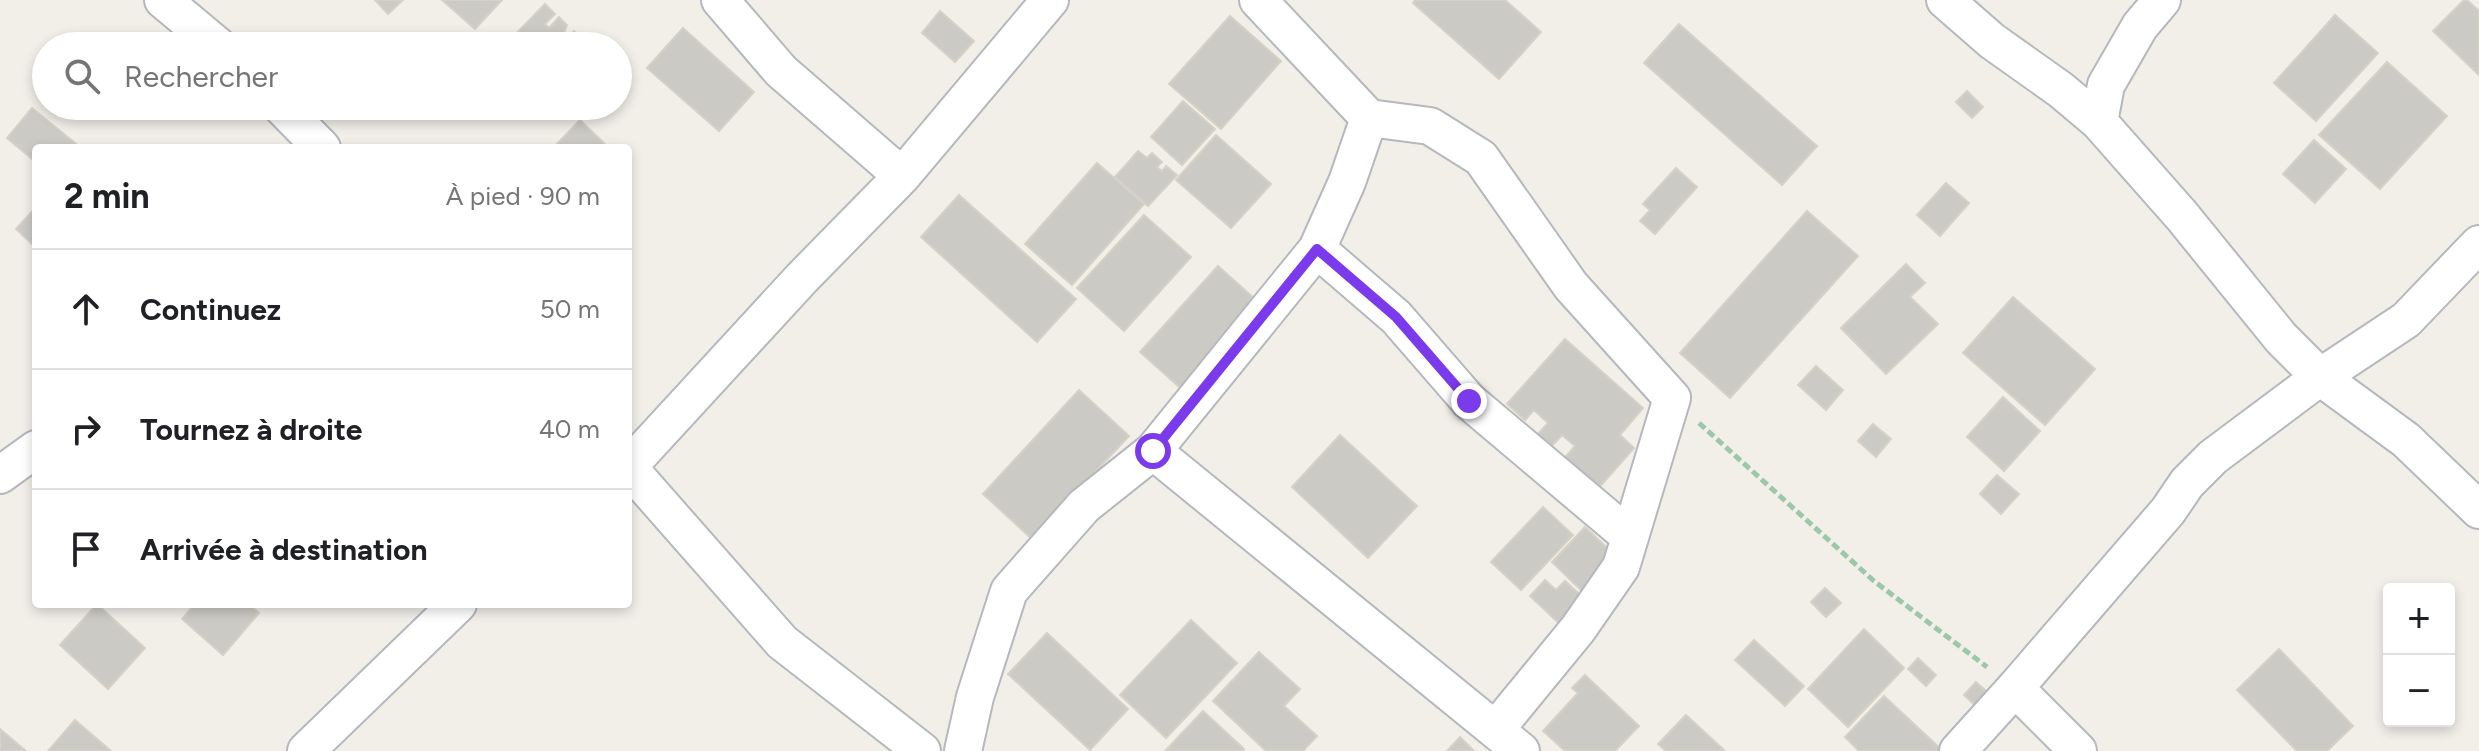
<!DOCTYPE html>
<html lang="fr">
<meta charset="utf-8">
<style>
:root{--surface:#fff;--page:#f2f2f2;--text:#202124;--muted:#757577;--line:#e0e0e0}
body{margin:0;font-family:Figtree,sans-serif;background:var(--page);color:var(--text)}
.controls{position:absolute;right:24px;bottom:24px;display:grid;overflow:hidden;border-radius:8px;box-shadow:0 4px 12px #0003}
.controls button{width:72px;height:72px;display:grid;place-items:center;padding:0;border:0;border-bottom:2px solid var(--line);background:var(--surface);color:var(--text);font:40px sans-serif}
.stop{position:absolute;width:24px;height:24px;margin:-18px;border:6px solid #7c3aed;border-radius:50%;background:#fff}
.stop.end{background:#7c3aed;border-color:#fff;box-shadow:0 2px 8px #0008}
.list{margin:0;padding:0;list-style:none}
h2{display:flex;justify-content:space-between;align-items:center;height:104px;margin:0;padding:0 32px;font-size:34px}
h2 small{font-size:26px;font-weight:400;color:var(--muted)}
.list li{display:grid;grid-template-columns:52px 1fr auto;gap:24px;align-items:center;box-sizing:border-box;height:120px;padding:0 32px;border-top:2px solid var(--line)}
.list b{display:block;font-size:30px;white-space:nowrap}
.list em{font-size:26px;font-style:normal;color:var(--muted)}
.icon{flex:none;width:44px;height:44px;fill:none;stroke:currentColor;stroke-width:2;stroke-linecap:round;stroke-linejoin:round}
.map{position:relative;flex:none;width:2479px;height:751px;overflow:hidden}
.search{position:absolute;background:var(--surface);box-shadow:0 4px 12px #0003;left:32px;top:32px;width:600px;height:88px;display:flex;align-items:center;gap:20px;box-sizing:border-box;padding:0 28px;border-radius:44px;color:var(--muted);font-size:30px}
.panel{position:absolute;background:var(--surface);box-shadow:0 4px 12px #0003;left:32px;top:144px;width:600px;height:464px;border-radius:8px}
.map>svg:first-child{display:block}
.building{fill:#cccac5;stroke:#d6d1c6;stroke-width:2}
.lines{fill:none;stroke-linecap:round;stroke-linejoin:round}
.street-casing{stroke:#b5b8bc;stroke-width:40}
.path{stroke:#9cc7a9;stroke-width:5;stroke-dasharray:8 4;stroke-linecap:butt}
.street{stroke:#fff;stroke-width:36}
.route{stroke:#7c3aed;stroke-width:10}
</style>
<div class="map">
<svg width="2479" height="751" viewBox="0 0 2479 751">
<rect width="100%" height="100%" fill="#f1efe8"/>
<path class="building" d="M 375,0 L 403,0 L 388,14 Z
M 442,0 L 502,0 L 475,29 Z
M 1415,0 L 1505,0 L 1541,32 L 1499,79 L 1413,3 Z
M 2464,0 L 2467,0 L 2479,11 L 2479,75 L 2433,31 Z
M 545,4 L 555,14 L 545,24 L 549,28 L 559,17 L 567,25 L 562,39 L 567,42 L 574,31 L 582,39 L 579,46 L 504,46 Z
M 940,11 L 974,41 L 955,62 L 922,33 Z
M 2335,15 L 2378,53 L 2316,121 L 2274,83 Z
M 1230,16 L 1281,61 L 1221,129 L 1169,84 Z
M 1679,24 L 1817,146 L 1782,185 L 1644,63 Z
M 683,28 L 754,92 L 719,131 L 647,68 Z
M 2387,62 L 2447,116 L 2380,189 L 2319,135 Z
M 1967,91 L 1983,107 L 1972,118 L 1956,102 Z
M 1183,101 L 1215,129 L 1182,165 L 1151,137 Z
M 565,106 L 590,106 L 578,119 Z
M 32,108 L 80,147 L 79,148 L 36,148 L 36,162 L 7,138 Z
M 580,120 L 609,148 L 553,148 Z
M 1216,135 L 1271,184 L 1231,228 L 1176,180 Z
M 2314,140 L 2346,169 L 2315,203 L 2283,174 Z
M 1138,151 L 1147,158 L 1152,153 L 1162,162 L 1157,167 L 1162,171 L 1166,166 L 1177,175 L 1148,206 L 1115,177 Z
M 1097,163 L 1144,204 L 1072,285 L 1025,244 Z
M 1676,168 L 1697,187 L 1655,234 L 1640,221 L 1650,210 L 1643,204 Z
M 1946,183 L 1969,203 L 1940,236 L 1917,215 Z
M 959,195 L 1076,299 L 1037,342 L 921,237 Z
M 36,207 L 36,248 L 16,229 Z
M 1807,211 L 1858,256 L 1730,398 L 1680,353 Z
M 1144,215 L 1191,257 L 1124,331 L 1077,288 Z
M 1906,264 L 1925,283 L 1910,297 L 1938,324 L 1886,374 L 1841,328 Z
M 1218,266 L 1264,307 L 1186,393 L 1140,352 Z
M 2013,297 L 2095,369 L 2045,425 L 1963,353 Z
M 1565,339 L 1643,408 L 1620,435 L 1634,448 L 1596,491 L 1562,461 L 1575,446 L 1562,435 L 1551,447 L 1537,435 L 1548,423 L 1534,410 L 1525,420 L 1507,404 Z
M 1816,366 L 1843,390 L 1826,410 L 1798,385 Z
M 1079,390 L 1129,436 L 1032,539 L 983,494 Z
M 2003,397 L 2040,431 L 2004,471 L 1967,437 Z
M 1873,424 L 1891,439 L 1876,457 L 1858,441 Z
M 1340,435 L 1417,506 L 1368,558 L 1292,487 Z
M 1997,475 L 2019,494 L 2001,514 L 1980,494 Z
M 1543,507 L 1573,535 L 1521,590 L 1491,562 Z
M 1585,527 L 1620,560 L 1586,595 L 1552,562 Z
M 1545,580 L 1556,590 L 1565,581 L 1588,602 L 1563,627 L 1530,596 Z
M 1825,588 L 1841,603 L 1826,617 L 1811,602 Z
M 97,604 L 145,648 L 108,689 L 60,645 Z
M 195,604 L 248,604 L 259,613 L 223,655 L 182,619 Z
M 1191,620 L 1237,663 L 1166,738 L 1120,695 Z
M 1864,629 L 1904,668 L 1848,727 L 1808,689 Z
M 1047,633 L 1128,709 L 1090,750 L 1008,674 Z
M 1754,640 L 1804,686 L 1785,706 L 1735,660 Z
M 2279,649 L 2353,726 L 2327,751 L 2297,751 L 2237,690 Z
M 1259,652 L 1300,689 L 1284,706 L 1317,736 L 1303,751 L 1266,751 L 1213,701 Z
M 1918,658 L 1936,675 L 1926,686 L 1908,669 Z
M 1585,675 L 1639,726 L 1615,751 L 1565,751 L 1543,731 L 1578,693 L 1572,688 Z
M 1976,682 L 1996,700 L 1983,713 L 1964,695 Z
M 1884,696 L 1943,751 L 1859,751 L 1845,737 Z
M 1203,711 L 1244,749 L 1243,751 L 1165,751 Z
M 1686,715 L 1725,751 L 1666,751 L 1658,744 Z
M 75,720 L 111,751 L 48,751 Z
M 0,729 L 26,751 L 0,751 Z
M 1460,737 L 1474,751 L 1447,751 Z"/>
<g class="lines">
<g class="street-casing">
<path id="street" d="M 163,0 L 218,46
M 720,0 L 781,71 L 902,176
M 1258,0 L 1369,118 L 1430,126 L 1481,158 L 1571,286 L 1672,398 L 1621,567 L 1578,629 L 1496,729
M 1945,0 L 1992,41 L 2061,90 L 2099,122 L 2182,216 L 2281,338 L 2320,377 L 2406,440 L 2479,510
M 281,106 L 322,148
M 2099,122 L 2106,85 L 2140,26 L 2162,0
M 1317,249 L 1396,317 L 1469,401 L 1629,536
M 1153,451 L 1521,751
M 628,467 L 802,278 L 902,176 L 1050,0
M 628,467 L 782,642 L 922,751
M 0,475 L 36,449
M 2015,688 L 2078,751
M 306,751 L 458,604
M 963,751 L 975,697 L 1009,591 L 1084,506 L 1153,451 L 1317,249 L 1347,182 L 1369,118
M 1958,751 L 2015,688 L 2168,511 L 2187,483 L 2213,457 L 2320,377 L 2406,320 L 2479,244"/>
</g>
<path class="path" d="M 1699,423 L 1874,581 L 1987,667"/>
<use href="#street" class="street"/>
</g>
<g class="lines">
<path class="route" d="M 1153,451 L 1317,249 L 1396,317 L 1469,401"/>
</g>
</svg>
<div class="controls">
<button>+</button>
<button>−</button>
</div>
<div class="stop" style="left:1153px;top:451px"></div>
<div class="stop end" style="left:1469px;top:401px"></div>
<div class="search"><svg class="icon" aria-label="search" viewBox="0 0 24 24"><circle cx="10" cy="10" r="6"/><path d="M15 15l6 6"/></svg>Rechercher</div>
<section class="panel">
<h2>2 min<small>À pied · 90 m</small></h2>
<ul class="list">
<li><svg class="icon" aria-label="ahead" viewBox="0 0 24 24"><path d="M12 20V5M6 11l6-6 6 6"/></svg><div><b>Continuez</b></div><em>50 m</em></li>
<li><svg class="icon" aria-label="right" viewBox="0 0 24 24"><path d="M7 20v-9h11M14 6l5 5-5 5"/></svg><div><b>Tournez à droite</b></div><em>40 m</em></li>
<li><svg class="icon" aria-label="arrive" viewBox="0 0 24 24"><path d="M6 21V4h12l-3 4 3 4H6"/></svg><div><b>Arrivée à destination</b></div></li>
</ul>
</section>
</div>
